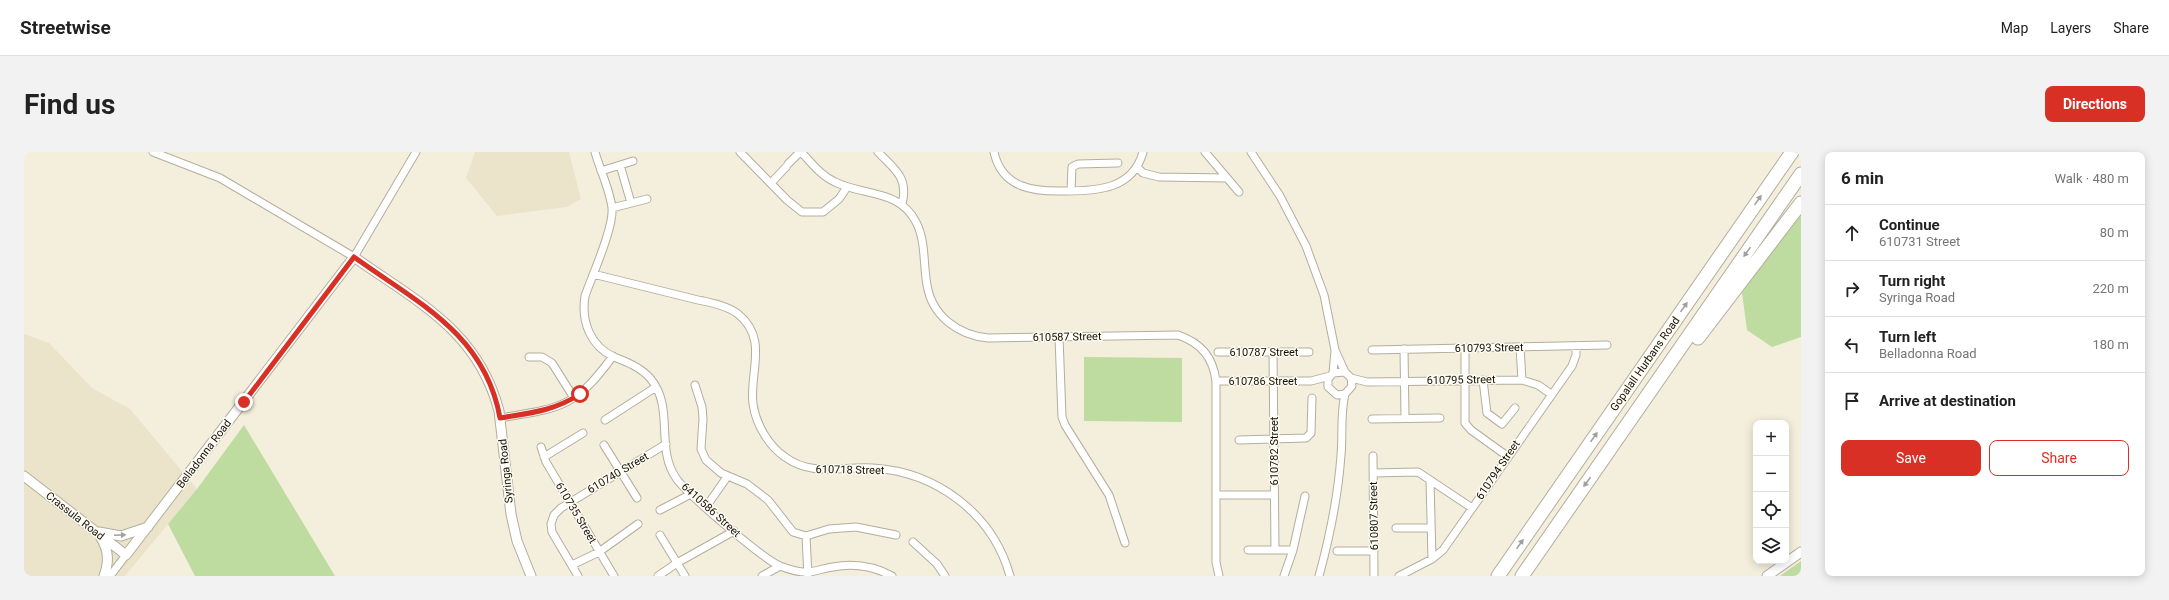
<!DOCTYPE html>
<meta charset="utf-8">
<style>
:root{--surface:#fff;--page:#f2f2f2;--text:#222;--muted:#767676;--line:#e0e0e0;--accent:#d93025}
body{margin:0;font-family:Roboto,sans-serif;background:var(--page);color:var(--text)}
.controls{position:absolute;right:12px;bottom:12px;display:grid;overflow:hidden;border-radius:8px;box-shadow:0 2px 10px #0003}
.controls button{width:36px;height:36px;display:grid;place-items:center;padding:0;border:0;border-bottom:1px solid var(--line);background:var(--surface);color:var(--text);font:20px sans-serif}
.stop{position:absolute;width:12px;height:12px;margin:-9px;border:3px solid #d93025;border-radius:50%;background:#fff}
.stop.end{background:#d93025;border-color:#fff;box-shadow:0 1px 4px #0008}
.list{margin:0;padding:0;list-style:none}
h2{display:flex;justify-content:space-between;align-items:center;height:52px;margin:0;padding:0 16px;font-size:17px}
h2 small{font-size:13px;font-weight:400;color:var(--muted)}
.list li{display:grid;grid-template-columns:26px 1fr auto;gap:12px;align-items:center;box-sizing:border-box;height:56px;padding:0 16px;border-top:1px solid var(--line)}
.list b{display:block;font-size:15px;white-space:nowrap}
.list p{margin:0;font-size:13px;white-space:nowrap;color:var(--muted)}
.list em{font-size:13px;font-style:normal;color:var(--muted)}
.actions{display:flex;gap:8px;padding:12px 16px}
.actions a{flex:1;padding:9px 0;border:1px solid var(--accent);border-radius:8px;text-align:center;font-size:14px;color:var(--accent)}
.actions .main{background:var(--accent);color:#fff}
.icon{flex:none;width:22px;height:22px;fill:none;stroke:currentColor;stroke-width:2;stroke-linecap:round;stroke-linejoin:round}
.map{position:relative;flex:none;width:1777px;height:424px;overflow:hidden;border-radius:8px}
header{display:flex;align-items:center;gap:24px;box-sizing:border-box;height:56px;padding:0 20px;background:var(--surface);border-bottom:1px solid var(--line)}
header strong{font-size:19px}
nav{display:flex;gap:22px;margin-inline-start:auto;font-size:14px}
.intro{display:flex;align-items:center;justify-content:space-between;box-sizing:border-box;height:96px;padding:0 24px}
h1{margin:0;font-size:28px}
.button{padding:10px 18px;border-radius:8px;background:var(--accent);color:#fff;font-size:14px;font-weight:700}
main{display:flex;gap:24px;padding:0 24px}
aside{flex:1;background:var(--surface);border-radius:8px;box-shadow:0 2px 10px #0003}
.map>svg:first-child{display:block}
.built{fill:#ebe3ca}
.green{fill:#bedc9f}
.lines{fill:none;stroke-linecap:round;stroke-linejoin:round}
.minor-casing{stroke:#b3ae9d;stroke-width:9}
.tertiary-casing{stroke:#b3ae9d;stroke-width:11}
.motorway-casing{stroke:#b3ae9d;stroke-width:15}
.minor{stroke:#fff;stroke-width:7}
.tertiary{stroke:#fff;stroke-width:9}
.motorway{stroke:#fff;stroke-width:13}
.oneway{fill:#a1a09d}
.route{stroke:#d93025;stroke-width:5}
.labels{text-anchor:middle;dominant-baseline:central;stroke-width:3;stroke-linejoin:round;paint-order:stroke}
.street-label{font-size:11px;fill:#13110b;stroke:#fffbf1}
</style>
<header>
<strong>Streetwise</strong>
<nav><a>Map</a><a>Layers</a><a>Share</a></nav>
</header>
<div class="intro"><h1>Find us</h1><a class="button">Directions</a></div>
<main>
<div class="map">
<svg width="1777" height="424" viewBox="0 0 1777 424">
<rect width="100%" height="100%" fill="#f4eedd"/>
<path class="built" d="M 451,0 L 545,0 L 557,47 L 543,55 L 473,64 L 442,26 Z
M 0,182 L 25,191 L 68,236 L 106,257 L 173,337 L 101,424 L 0,424 Z"/>
<path class="green" d="M 1777,62 L 1777,185 L 1748,195 L 1723,178 L 1718,141 L 1746,100 Z
M 1060,205 L 1158,206 L 1158,270 L 1060,269 Z
M 220,273 L 311,424 L 171,424 L 144,372 L 173,337 Z
M 1777,409 L 1777,424 L 1756,424 Z"/>
<g class="lines">
<g class="minor-casing">
<path id="minor" d="M 129,0 L 196,26 L 330,105 L 392,0
M 571,0 C 576,18 586,38 588,56 C 590,75 568,124 561,144 C 557,169 566,194 590,205 C 603,210 616,215 626,226 C 651,255 631,296 652,326 C 663,342 739,407 756,414 C 764,417 777,421 785,420 C 793,419 801,416 809,415 C 830,411 849,414 868,424
M 716,0 L 763,48 L 778,60 L 799,60 L 815,47 L 823,35
M 777,0 C 787,10 797,24 811,30 C 839,44 875,37 892,70 C 902,89 899,112 903,133 C 908,164 934,183 964,186 L 1154,183 C 1177,191 1189,205 1192,229 L 1192,410 L 1195,424
M 854,0 C 870,17 885,25 878,52
M 970,0 C 978,37 1011,40 1042,39 C 1074,39 1109,37 1119,0
M 1181,0 L 1215,40
M 1227,0 L 1256,44 L 1282,94 L 1300,143 L 1311,198 L 1321,220
M 764,12 L 776,0
M 596,13 L 607,51
M 1113,15 L 1119,21 L 1135,25 L 1203,26
M 577,19 L 609,9
M 747,31 L 762,15
M 1047,39 L 1048,15 L 1054,12 L 1094,11
M 588,56 L 623,47
M 569,122 C 601,130 634,138 666,146 C 681,150 701,152 714,162 C 745,187 725,220 729,252 C 732,273 745,294 761,305 C 788,325 818,314 849,316 C 913,320 969,362 986,424
M 1035,185 L 1038,265 L 1041,273 L 1085,343 L 1101,391
M 1496,195 L 1498,228
M 1441,196 L 1441,271 L 1447,278 L 1483,304
M 1380,197 L 1381,266
M 1348,198 L 1583,193
M 1194,200 L 1285,200
M 1249,200 L 1251,398
M 505,205 L 518,205 L 528,211 L 550,246
M 1309,221 L 1321,220 L 1327,226 L 1328,234 L 1321,242 L 1313,243 L 1304,235 L 1304,227 L 1309,221 L 1311,199
M 1327,226 L 1343,230 L 1498,228 L 1514,233 L 1527,242
M 1459,228 L 1463,261 L 1478,272 L 1491,256
M 1192,229 L 1287,229 L 1306,224
M 671,233 L 678,255 L 679,267 L 677,297 L 682,308 L 697,321 L 723,332 L 744,348 L 769,380 L 782,384 L 805,377 L 832,375 L 872,383
M 476,266 C 537,256 551,256 589,204
M 1348,267 L 1416,266
M 581,268 L 632,235
M 1215,288 L 1282,286 L 1287,281 L 1288,246
M 580,293 L 613,346
M 517,295 L 522,310 L 590,424
M 1349,304 L 1350,424
M 520,305 L 559,281
M 1349,321 L 1394,320 L 1448,356
M 1406,328 L 1408,407
M 1192,343 L 1250,343
M 682,355 L 703,325
M 636,358 L 667,342
M 1372,376 L 1407,376
M 636,383 L 661,424
M 782,384 L 784,424
M 889,390 L 913,412 L 921,424
M 1224,398 L 1269,398
M 1313,399 L 1350,399
M 548,413 L 575,400 L 614,372
M 86,424 L 102,403
M 554,424 L 528,380 L 527,372 L 530,363 L 537,356 L 642,292
M 634,424 L 653,411 L 710,379
M 738,424 L 756,414
M 1260,424 L 1269,398 L 1281,344
M 1295,424 C 1306,384 1314,345 1317,303 C 1319,283 1316,263 1321,242
M 1375,424 L 1408,407 L 1419,398 L 1548,214 L 1552,203 L 1552,194"/>
</g>
<g class="tertiary-casing">
<path id="tertiary" d="M 0,324 L 102,403 L 330,105 C 393,150 454,178 475,259 L 487,362 L 493,389 L 507,424
M 75,380 L 97,384 L 124,375
M 77,386 C 85,399 85,410 80,424
M 1743,424 L 1777,400"/>
</g>
<g class="motorway-casing">
<path id="motorway" d="M 1674,186 L 1777,51
M 1474,424 L 1768,0
M 1498,424 L 1777,22"/>
</g>
<use href="#minor" class="minor"/>
<use href="#tertiary" class="tertiary"/>
<use href="#motorway" class="motorway"/>
</g>
<defs><path id="oneway-solid" d="M-6-.8H1V-3.2L6.5 0L1 3.2V.8H-6Z"/></defs>
<g class="oneway">
<use href="#oneway-solid" transform="translate(1734 48) rotate(-55)"/>
<use href="#oneway-solid" transform="translate(1723 100) rotate(125)"/>
<use href="#oneway-solid" transform="translate(1660 155) rotate(-55)"/>
<use href="#oneway-solid" transform="translate(1570 285) rotate(-55)"/>
<use href="#oneway-solid" transform="translate(1563 330) rotate(125)"/>
<use href="#oneway-solid" transform="translate(96 383) rotate(-3)"/>
<use href="#oneway-solid" transform="translate(1496 392) rotate(-55)"/>
</g>
<g class="lines">
<path class="route" d="M 220,250 L 330,105 C 394,151 461,182 476,266 C 506,261 530,259 556,242"/>
</g>
<g class="labels">
<g class="street-label">
<text transform="translate(1043 185) rotate(-1)">610587 Street</text>
<text transform="translate(1465 196) rotate(-1)">610793 Street</text>
<text x="1240" y="200">610787 Street</text>
<text transform="translate(1621 212) rotate(-55)">Gopalall Hurbans Road</text>
<text transform="translate(1437 228) rotate(-1)">610795 Street</text>
<text x="1239" y="229">610786 Street</text>
<text transform="translate(1250 299) rotate(-90)">610782 Street</text>
<text transform="translate(180 302) rotate(-53)">Belladonna Road</text>
<text transform="translate(826 318) rotate(1)">610718 Street</text>
<text transform="translate(1474 318) rotate(-56)">610794 Street</text>
<text transform="translate(482 319) rotate(-96)">Syringa Road</text>
<text transform="translate(594 321) rotate(-31)">610740 Street</text>
<text transform="translate(687 358) rotate(42)">6410586 Street</text>
<text transform="translate(552 361) rotate(59)">610735 Street</text>
<text transform="translate(51 364) rotate(38)">Crassula Road</text>
<text transform="translate(1350 364) rotate(-91)">610807 Street</text>
</g>
</g>
</svg>
<div class="controls">
<button>+</button>
<button>−</button>
<button><svg class="icon" aria-label="locate" viewBox="0 0 24 24"><circle cx="12" cy="12" r="6"/><path d="M12 2v4M12 18v4M2 12h4M18 12h4"/></svg></button>
<button><svg class="icon" aria-label="layers" viewBox="0 0 24 24"><path d="M12 4l9 5-9 5-9-5zM3 14l9 5 9-5"/></svg></button>
</div>
<div class="stop" style="left:556px;top:242px"></div>
<div class="stop end" style="left:220px;top:250px"></div>
</div>
<aside>
<h2>6 min<small>Walk · 480 m</small></h2>
<ul class="list">
<li><svg class="icon" aria-label="ahead" viewBox="0 0 24 24"><path d="M12 20V5M6 11l6-6 6 6"/></svg><div><b>Continue</b><p>610731 Street</p></div><em>80 m</em></li>
<li><svg class="icon" aria-label="right" viewBox="0 0 24 24"><path d="M7 20v-9h11M14 6l5 5-5 5"/></svg><div><b>Turn right</b><p>Syringa Road</p></div><em>220 m</em></li>
<li><svg class="icon" aria-label="left" viewBox="0 0 24 24"><path d="M17 20v-9H6M10 6l-5 5 5 5"/></svg><div><b>Turn left</b><p>Belladonna Road</p></div><em>180 m</em></li>
<li><svg class="icon" aria-label="arrive" viewBox="0 0 24 24"><path d="M6 21V4h12l-3 4 3 4H6"/></svg><div><b>Arrive at destination</b></div></li>
</ul>
<div class="actions"><a class="main">Save</a><a>Share</a></div>
</aside>
</main>
